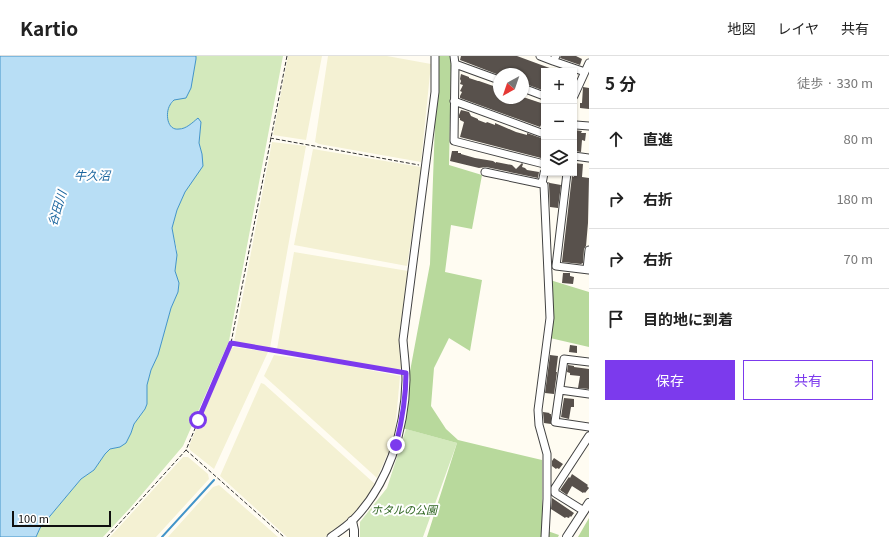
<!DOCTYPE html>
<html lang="ja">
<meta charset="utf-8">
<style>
:root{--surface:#fff;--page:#f2f2f2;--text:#222;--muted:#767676;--line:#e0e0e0;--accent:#7c3aed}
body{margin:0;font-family:Georgia,"Noto Sans JP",serif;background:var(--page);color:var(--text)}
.controls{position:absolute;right:12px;top:12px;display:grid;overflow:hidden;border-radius:0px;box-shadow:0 1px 3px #0004}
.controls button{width:36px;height:36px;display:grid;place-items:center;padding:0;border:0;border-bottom:1px solid var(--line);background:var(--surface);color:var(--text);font:20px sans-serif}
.compass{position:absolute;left:493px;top:12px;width:36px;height:36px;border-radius:50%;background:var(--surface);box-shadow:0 1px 3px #0004;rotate:220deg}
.scale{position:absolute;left:12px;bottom:10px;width:99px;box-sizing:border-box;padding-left:4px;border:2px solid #0f0f0f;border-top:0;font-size:11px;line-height:14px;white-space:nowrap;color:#0f0f0f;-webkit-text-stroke:3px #fff;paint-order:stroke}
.stop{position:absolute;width:12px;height:12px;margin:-9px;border:3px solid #7c3aed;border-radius:50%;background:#fff}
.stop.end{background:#7c3aed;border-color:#fff;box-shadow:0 1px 4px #0008}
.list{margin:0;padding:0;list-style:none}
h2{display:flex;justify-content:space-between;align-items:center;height:52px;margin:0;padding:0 16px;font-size:17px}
h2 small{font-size:13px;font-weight:400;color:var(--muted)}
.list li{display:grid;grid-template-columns:26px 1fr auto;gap:12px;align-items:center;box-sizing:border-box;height:60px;padding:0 16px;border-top:1px solid var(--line)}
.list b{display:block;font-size:15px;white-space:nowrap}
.list em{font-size:13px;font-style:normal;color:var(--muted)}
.actions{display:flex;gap:8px;padding:12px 16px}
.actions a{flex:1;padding:9px 0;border:1px solid var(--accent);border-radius:0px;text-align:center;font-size:14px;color:var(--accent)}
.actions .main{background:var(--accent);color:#fff}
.icon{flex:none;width:22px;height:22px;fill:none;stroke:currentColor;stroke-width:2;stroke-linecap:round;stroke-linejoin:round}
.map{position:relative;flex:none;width:589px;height:481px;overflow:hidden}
header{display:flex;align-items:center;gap:24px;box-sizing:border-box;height:56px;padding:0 20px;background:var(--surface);border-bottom:1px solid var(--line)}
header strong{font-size:19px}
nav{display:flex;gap:22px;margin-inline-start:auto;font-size:14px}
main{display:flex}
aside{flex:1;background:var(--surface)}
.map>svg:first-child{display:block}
.farmland{fill:#f4f1d3}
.green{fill:#d3e9bc}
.forest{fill:#b8d99c}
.water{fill:#b8def5;stroke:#4294c9}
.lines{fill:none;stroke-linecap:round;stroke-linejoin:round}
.stream{stroke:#4294c9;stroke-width:2}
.building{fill:#58514c}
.minor-casing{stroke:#424242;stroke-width:9}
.tertiary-casing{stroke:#424242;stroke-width:10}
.path{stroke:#313131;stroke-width:1;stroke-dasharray:4 2;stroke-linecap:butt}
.minor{stroke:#fff;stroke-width:7}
.tertiary{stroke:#fff;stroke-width:8}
.route{stroke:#7c3aed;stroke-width:5}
.labels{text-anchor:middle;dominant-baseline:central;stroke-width:4;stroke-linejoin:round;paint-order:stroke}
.park-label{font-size:11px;font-style:italic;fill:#2f6621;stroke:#fff}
.water-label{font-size:12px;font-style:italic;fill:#1b669f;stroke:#fff}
</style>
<header>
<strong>Kartio</strong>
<nav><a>地図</a><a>レイヤ</a><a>共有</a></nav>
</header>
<main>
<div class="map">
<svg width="589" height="481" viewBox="0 0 589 481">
<rect width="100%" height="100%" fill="#fffcf2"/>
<path class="farmland" d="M 288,0 L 322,0 L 306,84 L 273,79 Z
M 328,0 L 387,0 L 431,8 L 421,106 L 319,88 L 315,86 Z
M 272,86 L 306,90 L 270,292 L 234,286 Z
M 313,93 L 421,111 L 422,113 L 407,210 L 294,189 Z
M 294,196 L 408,215 L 399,281 L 401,312 L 399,314 L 277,293 Z
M 234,291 L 268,296 L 214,413 L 190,394 L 189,390 L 231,292 Z
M 274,299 L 333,307 L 400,320 L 395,375 L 391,390 L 377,422 L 323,373 L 264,320 Z
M 261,327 L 264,328 L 375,428 L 367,442 L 354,458 L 325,481 L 287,481 L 220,420 Z
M 183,401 L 188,401 L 208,418 L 209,423 L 156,481 L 110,481 Z
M 219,429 L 278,481 L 168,481 L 213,431 Z"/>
<path class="green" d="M 196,0 L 283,0 L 229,285 L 183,390 L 131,451 L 103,481 L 36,481 L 40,472 L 81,423 L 94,414 L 105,398 L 110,393 L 120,391 L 131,377 L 134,368 L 145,353 L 147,348 L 147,329 L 151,314 L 158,299 L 171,252 L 178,236 L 179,228 L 175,215 L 177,199 L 177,194 L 174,182 L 172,172 L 177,154 L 185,136 L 191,126 L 202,98 L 199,87 L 201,66 L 198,63 C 192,67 186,73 179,73 C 167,75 165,57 169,49 C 173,42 184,36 191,32 Z
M 406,373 L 457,387 L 423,481 L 360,481 L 360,466 L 387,432 Z"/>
<path class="forest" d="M 436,0 L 450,0 L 451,9 L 449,109 L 482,119 L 472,173 L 451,169 L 445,216 L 482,224 L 470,295 L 449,282 L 434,312 L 431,350 L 446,373 L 458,384 L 542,404 L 542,473 L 559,479 L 558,481 L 427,481 L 457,387 L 402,372 L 408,326 L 430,208 L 436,38 Z
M 550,224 L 589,236 L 589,291 L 550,282 Z
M 589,462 L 589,481 L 578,481 Z"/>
<path class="water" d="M 0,0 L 196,0 L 196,3 L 191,32 L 186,42 L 174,44 C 172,46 171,47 170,49 C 165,57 167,75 179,73 C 186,73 192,67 198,62 L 201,66 L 199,87 L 202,98 L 203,110 L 185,136 L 177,154 L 172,172 L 177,199 L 175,215 L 179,227 L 178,236 L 171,252 L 158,299 L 151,314 L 147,329 L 147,348 L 145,353 L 134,368 L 131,377 L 126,387 L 120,391 L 110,393 L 105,398 L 94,414 L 81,423 L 40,472 L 36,481 L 0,481 Z"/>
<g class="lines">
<path class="stream" d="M 162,481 L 214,424"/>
</g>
<path class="building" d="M 461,0 L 517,0 L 555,14 L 544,15 L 544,31 L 543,31 L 542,34 L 523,27 L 523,18 L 499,19 L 460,4 Z
M 561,0 L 576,0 L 582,3 L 580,9 L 560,2 Z
M 461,18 L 469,21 L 469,22 L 478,25 L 479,25 L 499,32 L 499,42 L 523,42 L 523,41 L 544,48 L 544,70 L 541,69 L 540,71 L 460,42 L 460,40 L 462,36 L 460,35 L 463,29 L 460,28 L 461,25 L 460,23 Z
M 583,31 L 589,32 L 589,53 L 580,52 L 580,47 L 582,47 Z
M 461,54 L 469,56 L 471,60 L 478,63 L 478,64 L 486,67 L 487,66 L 495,69 L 495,67 L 516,76 L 527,79 L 527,77 L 544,83 L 544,90 L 541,102 L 460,81 L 464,66 L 460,64 L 460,62 L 459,62 L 459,59 Z
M 574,74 L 582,75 L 581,77 L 586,77 L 585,85 L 582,84 L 581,96 L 574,95 Z
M 452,95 L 458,95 L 458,97 L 461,97 L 461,98 L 475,102 L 493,105 L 496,107 L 496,106 L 512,109 L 516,113 L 522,107 L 523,108 L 522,111 L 525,112 L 527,114 L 539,116 L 538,122 L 486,111 L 479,112 L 450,105 Z
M 574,107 L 583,108 L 582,121 L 589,122 L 588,167 L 586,190 L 584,193 L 583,207 L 581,208 L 562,206 L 572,120 L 574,121 Z
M 548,126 L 550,127 L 561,129 L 558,152 L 550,151 L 549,129 Z
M 563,217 L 570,217 L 570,220 L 574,221 L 573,228 L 562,227 Z
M 570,289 L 577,290 L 577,297 L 569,296 Z
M 550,299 L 558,300 L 556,316 L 557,316 L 554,338 L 545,337 Z
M 568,309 L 574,310 L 574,311 L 589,313 L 589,333 L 578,332 L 580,320 L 570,319 L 570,317 L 567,316 Z
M 564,342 L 574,343 L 574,351 L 571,351 L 569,363 L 561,361 Z
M 543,356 L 550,357 L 549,358 L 551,358 L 551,368 L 544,367 Z
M 554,402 L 563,408 L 559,413 L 557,412 L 556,413 L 552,410 L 552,405 Z
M 572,418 L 588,429 L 587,430 L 589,432 L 585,437 L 584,436 L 583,437 L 572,430 L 567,439 L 560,434 L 569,421 L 570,422 Z
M 552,442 L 574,457 L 571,461 L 570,460 L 569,462 L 566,461 L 565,462 L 551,453 Z"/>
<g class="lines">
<g class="minor-casing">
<path id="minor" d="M 454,0 L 455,8 L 454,85 L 544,108
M 540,0 L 553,5 L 556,0
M 553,5 L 585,16
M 455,8 L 499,24
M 523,32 L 544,40
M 574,40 L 589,7
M 454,45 L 544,78
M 576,69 L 589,70
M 574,100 L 589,102
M 485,116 L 542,128
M 544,117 L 542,128 L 544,129 L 550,262 L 538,354 L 539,369 L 547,398 L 547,443 L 545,481
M 567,117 L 556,210 L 589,214
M 587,213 L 589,194
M 589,306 L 564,303 L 555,366 L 589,371
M 560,334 L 589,338
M 584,455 L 555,437 L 555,432 L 589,380
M 331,481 C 338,476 346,471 353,464 C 388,429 405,374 406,324 C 406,311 404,297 403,284 L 435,36 L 435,0"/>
</g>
<g class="tertiary-casing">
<path id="tertiary" d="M 352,465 L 354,474 L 354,481
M 567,481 L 589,447"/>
</g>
<path class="path" d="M 270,82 L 419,109
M 231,287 L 399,316
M 186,394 L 284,481
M 107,481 L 186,394 L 231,287 L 287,0"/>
<use href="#minor" class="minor"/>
<use href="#tertiary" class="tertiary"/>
</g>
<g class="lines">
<path class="route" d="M 198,364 L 231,287 L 406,317 C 406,341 402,365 396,389"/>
</g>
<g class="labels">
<g class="park-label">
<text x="404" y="453">ホタルの公園</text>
</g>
<g class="water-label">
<text x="92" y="118">牛久沼</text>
<text transform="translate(56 152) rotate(-73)">谷田川</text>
</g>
</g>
</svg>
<div class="controls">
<button>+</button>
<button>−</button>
<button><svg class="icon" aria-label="layers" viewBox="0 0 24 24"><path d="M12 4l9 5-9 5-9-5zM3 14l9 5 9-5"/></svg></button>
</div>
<svg class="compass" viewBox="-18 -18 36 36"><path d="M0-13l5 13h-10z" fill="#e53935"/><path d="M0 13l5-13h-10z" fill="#767676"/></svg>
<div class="scale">100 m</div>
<div class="stop" style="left:198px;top:364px"></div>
<div class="stop end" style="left:396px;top:389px"></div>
</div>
<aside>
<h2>5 分<small>徒歩 · 330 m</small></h2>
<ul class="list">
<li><svg class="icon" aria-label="ahead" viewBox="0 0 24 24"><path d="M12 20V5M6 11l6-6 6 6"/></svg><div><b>直進</b></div><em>80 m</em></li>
<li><svg class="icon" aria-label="right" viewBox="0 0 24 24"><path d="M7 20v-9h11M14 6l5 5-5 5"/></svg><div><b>右折</b></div><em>180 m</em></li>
<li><svg class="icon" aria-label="right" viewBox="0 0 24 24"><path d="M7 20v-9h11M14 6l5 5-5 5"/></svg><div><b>右折</b></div><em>70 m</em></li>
<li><svg class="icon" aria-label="arrive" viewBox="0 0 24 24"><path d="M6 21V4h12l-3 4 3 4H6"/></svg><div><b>目的地に到着</b></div></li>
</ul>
<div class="actions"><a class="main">保存</a><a>共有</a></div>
</aside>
</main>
